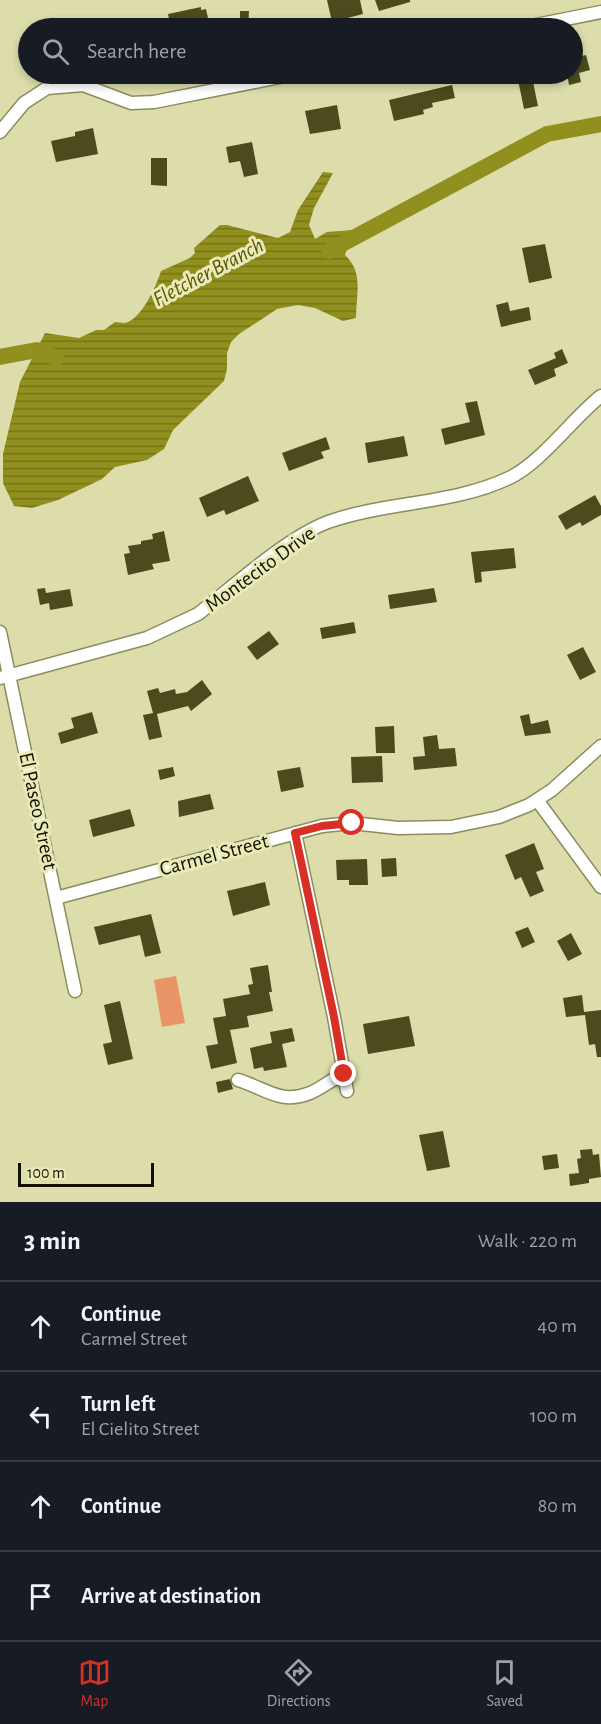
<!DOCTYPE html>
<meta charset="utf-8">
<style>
:root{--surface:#171b24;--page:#20242c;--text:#f1f3f6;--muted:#9ea1a6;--line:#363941;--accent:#d93025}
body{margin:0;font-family:"Alegreya Sans",sans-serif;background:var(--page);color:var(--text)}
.scale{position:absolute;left:18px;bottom:15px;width:136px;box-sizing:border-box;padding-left:6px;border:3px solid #111001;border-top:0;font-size:16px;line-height:21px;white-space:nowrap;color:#111001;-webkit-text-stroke:4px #e9eab8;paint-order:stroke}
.stop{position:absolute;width:18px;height:18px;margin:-14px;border:4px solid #d93025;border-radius:50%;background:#fff}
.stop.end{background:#d93025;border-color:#fff;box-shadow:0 2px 6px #0008}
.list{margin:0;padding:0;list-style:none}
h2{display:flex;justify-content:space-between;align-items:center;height:78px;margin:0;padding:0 24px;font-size:26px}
h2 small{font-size:20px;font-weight:400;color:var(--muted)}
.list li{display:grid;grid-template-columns:39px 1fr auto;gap:18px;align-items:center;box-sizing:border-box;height:90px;padding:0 24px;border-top:2px solid var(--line)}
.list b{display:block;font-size:22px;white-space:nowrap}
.list p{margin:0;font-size:20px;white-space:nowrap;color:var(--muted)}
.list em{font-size:20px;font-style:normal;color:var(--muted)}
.icon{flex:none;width:33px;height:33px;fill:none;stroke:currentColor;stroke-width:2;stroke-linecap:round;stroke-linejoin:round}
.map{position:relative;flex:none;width:601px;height:1202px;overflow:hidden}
.search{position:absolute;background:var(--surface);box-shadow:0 3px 9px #0003;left:18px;right:18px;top:18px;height:66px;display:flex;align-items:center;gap:15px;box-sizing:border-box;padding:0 21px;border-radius:33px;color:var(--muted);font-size:22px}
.sheet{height:438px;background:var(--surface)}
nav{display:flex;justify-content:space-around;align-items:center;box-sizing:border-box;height:84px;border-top:2px solid var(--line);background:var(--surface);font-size:16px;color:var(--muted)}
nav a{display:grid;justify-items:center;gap:3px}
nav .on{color:var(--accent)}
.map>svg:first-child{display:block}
.pitch{fill:#e99568}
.water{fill:url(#water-rules)}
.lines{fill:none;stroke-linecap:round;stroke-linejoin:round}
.river{stroke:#918f1d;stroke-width:16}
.building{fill:#4b4b1d}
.minor-casing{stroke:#8c8d5e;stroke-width:15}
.minor{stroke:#fff;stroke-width:12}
.route{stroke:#d93025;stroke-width:8}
.labels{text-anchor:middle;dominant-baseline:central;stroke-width:6;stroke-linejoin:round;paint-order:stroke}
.street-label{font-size:21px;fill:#111001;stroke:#e9eab8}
.water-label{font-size:22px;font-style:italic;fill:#585703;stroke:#e9eab8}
</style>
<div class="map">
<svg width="601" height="1202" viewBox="0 0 601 1202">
<defs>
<pattern id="water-rules" width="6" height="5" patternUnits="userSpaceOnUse" patternTransform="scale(1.5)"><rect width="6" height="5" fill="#918f1d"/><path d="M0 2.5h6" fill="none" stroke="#757317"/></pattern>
</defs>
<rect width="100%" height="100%" fill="#dcddab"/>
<path class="pitch" d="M 176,976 L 185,1023 L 162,1027 L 154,980 Z"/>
<path class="water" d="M 323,172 L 333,173 L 314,208 L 309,225 L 315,239 L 327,232 L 352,230 L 345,255 C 364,273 356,294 356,318 L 343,321 L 315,308 L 298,305 L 277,309 L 239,334 L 231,342 L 227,353 L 227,369 L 224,381 L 173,430 L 164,449 L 147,460 L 115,467 L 102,479 L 58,500 L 32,508 L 14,506 L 3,483 L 3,454 L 20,382 L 45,333 L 79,338 L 96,330 L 104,330 L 115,322 C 118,322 121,323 125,323 C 142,319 156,286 161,271 L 190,258 L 195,253 L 194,248 L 220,225 L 227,225 L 278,238 L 290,232 L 298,210 Z"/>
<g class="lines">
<path class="river" d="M 329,251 L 547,134 L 601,124
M 0,357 L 37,350 L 56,358"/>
</g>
<path class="building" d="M 327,0 L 360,0 L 363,14 L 332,22 Z
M 375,0 L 410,0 L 410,2 L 379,11 Z
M 201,7 L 201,10 L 206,9 L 208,18 L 240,19 L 240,11 L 249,11 L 248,28 L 220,28 L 220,25 L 203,28 L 171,28 L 168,14 Z
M 586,55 L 590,70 L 579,73 L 581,82 L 569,85 L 567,74 L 573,74 L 573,58 Z
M 532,77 L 538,106 L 524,109 L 518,80 Z
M 452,85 L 455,98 L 432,103 L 433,107 L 423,110 L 424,114 L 394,121 L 389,100 Z
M 337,105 L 341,129 L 310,134 L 305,111 Z
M 93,128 L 98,154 L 56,162 L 51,141 L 75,136 L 75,132 Z
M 252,142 L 258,174 L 244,177 L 240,161 L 229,163 L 226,147 Z
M 151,158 L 167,158 L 167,186 L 151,185 Z
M 545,244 L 552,278 L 529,283 L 522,248 Z
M 508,302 L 510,311 L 529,307 L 531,320 L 501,327 L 496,305 Z
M 562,349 L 568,363 L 554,369 L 556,376 L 535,385 L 528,370 L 556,358 L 554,353 Z
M 477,401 L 485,435 L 445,445 L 441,429 L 470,422 L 465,403 Z
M 404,436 L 408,456 L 368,463 L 365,443 Z
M 326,437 L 330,449 L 321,452 L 324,458 L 289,471 L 282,453 Z
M 248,476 L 259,501 L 226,515 L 224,510 L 207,517 L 199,498 Z
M 595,495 L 601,506 L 601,515 L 582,526 L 580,522 L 566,530 L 558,516 Z
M 164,531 L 170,561 L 152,564 L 154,569 L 128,575 L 124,554 L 130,553 L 128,546 L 141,544 L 141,541 L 153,539 L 152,534 Z
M 514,548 L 516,568 L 481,572 L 482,582 L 475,583 L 471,552 Z
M 45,588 L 46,593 L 70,589 L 73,606 L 50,610 L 49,603 L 40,605 L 37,589 Z
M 434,588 L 437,602 L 390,609 L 388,595 Z
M 354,622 L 356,633 L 322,639 L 320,628 Z
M 269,631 L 279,644 L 257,660 L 247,647 Z
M 583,647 L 596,672 L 580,680 L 567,655 Z
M 202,680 L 212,694 L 191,711 L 188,706 L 157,714 L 162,737 L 149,740 L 143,715 L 153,713 L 147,691 L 158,688 L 160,693 L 175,689 L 176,694 L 187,692 Z
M 92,712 L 98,733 L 61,744 L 58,733 L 74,728 L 71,718 Z
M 529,714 L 531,724 L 548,720 L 551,733 L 525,736 L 520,716 Z
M 394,726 L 395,753 L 376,753 L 375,727 Z
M 437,735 L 439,749 L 455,748 L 457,766 L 414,770 L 413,757 L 425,756 L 423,737 Z
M 382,756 L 383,782 L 352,783 L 351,757 Z
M 173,767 L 175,776 L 160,780 L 158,770 Z
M 300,767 L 304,787 L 281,792 L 277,771 Z
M 210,794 L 214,809 L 179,817 L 178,801 Z
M 130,809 L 135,826 L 93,837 L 89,820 Z
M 534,843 L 544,869 L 536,872 L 544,891 L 530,897 L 521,877 L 515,880 L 505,855 Z
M 396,858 L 397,876 L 382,877 L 381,859 Z
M 367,859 L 368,885 L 349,885 L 349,880 L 337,880 L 336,860 Z
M 265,882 L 270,905 L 233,916 L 227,891 Z
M 151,914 L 161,953 L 145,957 L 140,935 L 99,945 L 94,927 Z
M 528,927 L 535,942 L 522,948 L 515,932 Z
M 571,933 L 582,954 L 568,961 L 557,941 Z
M 268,965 L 272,992 L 269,992 L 273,1011 L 247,1016 L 249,1027 L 230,1030 L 237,1063 L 211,1069 L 206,1046 L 218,1044 L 213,1018 L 226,1016 L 223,999 L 250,994 L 248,985 L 253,984 L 250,968 Z
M 582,995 L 584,1012 L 601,1010 L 601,1057 L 597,1057 L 595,1044 L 589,1045 L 585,1015 L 566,1017 L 563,998 Z
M 120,1001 L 133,1059 L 108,1065 L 103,1044 L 112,1042 L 104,1005 Z
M 409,1016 L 415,1046 L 368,1054 L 363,1024 Z
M 292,1028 L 295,1041 L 282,1044 L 287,1067 L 264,1071 L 263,1067 L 254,1069 L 250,1048 L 272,1043 L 270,1032 Z
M 230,1079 L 233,1089 L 218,1093 L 216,1082 Z
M 443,1131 L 450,1167 L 427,1171 L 419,1135 Z
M 592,1149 L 593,1155 L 599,1154 L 601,1177 L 589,1179 L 589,1183 L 570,1186 L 569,1174 L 579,1173 L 577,1159 L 581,1158 L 580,1150 Z
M 557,1154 L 559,1168 L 544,1170 L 542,1156 Z"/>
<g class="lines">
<g class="minor-casing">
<path id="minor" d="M 521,28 L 601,12
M 0,132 L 24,103 L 47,88 L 83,85 L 131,103 L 154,102 L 295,74
M 0,632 L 75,991
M 0,678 L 147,638 L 198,614 C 234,586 286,538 328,522 C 387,501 452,505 509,478 C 541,463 572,419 601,396
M 537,800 L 601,887
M 295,833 L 334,1017 L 347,1091
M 56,898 L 322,826 L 352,823 L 398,828 L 451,827 L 499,817 L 529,805 L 552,790 L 601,746
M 238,1080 C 265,1088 280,1105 310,1093 C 322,1088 332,1079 344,1074"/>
</g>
<use href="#minor" class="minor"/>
</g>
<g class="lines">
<path class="route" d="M 344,1074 L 334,1017 L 295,833 L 322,826 L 352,823"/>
</g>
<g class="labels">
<g class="street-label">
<text transform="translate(260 569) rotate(-36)">Montecito Drive</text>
<text transform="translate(38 811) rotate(78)">El Paseo Street</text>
<text transform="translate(214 855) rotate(-15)">Carmel Street</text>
</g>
<g class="water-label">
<text transform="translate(208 272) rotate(-28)">Fletcher Branch</text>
</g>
</g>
</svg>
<div class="scale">100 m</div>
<div class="stop" style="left:352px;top:823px"></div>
<div class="stop end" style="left:344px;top:1074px"></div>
<div class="search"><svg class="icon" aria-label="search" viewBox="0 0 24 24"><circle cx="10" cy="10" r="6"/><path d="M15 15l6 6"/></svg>Search here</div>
</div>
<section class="sheet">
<h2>3 min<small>Walk · 220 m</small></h2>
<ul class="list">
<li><svg class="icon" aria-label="ahead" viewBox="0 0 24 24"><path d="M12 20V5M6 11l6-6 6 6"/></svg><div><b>Continue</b><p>Carmel Street</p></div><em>40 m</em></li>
<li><svg class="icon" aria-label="left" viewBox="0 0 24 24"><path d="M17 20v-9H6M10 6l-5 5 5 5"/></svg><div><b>Turn left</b><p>El Cielito Street</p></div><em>100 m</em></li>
<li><svg class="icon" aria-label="ahead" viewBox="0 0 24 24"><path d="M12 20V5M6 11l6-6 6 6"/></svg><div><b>Continue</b></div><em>80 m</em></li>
<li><svg class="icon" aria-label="arrive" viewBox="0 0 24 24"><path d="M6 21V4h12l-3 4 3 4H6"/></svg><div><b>Arrive at destination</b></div></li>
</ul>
</section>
<nav>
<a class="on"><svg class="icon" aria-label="map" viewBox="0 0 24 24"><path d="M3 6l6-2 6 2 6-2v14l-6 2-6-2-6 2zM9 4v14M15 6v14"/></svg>Map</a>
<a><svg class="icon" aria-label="directions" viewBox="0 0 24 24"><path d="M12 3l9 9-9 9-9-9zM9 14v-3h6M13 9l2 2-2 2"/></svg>Directions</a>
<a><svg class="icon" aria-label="saved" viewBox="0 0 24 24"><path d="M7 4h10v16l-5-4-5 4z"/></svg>Saved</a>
</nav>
